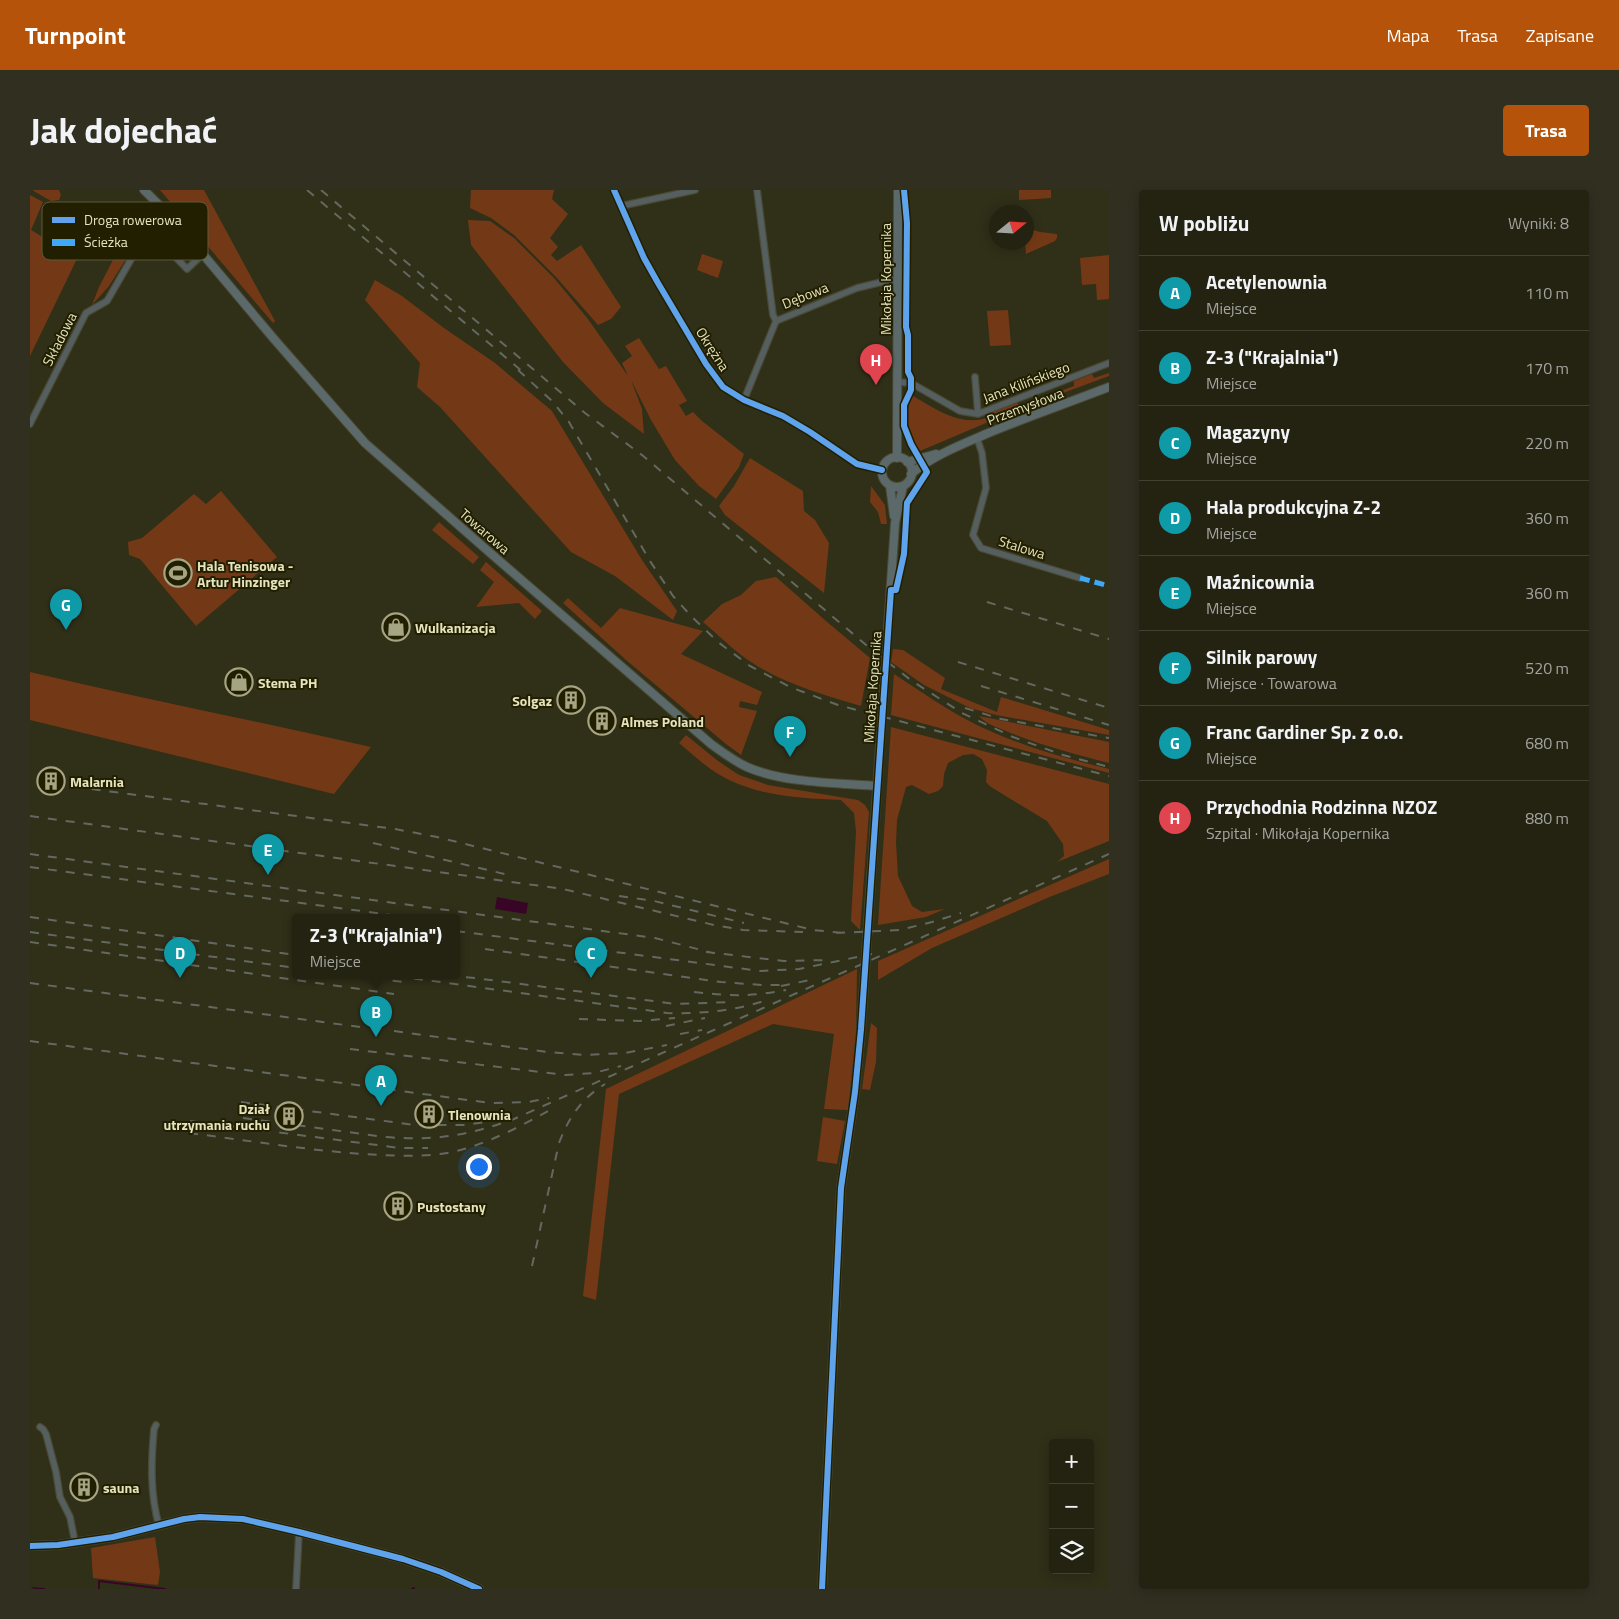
<!DOCTYPE html>
<html lang="pl">
<meta charset="utf-8">
<style>
:root{--surface:#242312;--page:#302f20;--text:#f1f3f6;--muted:#a3a49f;--line:#414032;--accent:#b45309}
body{margin:0;font-family:"Titillium Web",sans-serif;background:var(--page);color:var(--text)}
.controls{position:absolute;right:15px;bottom:15px;display:grid;overflow:hidden;border-radius:5px;box-shadow:0 2px 12px #0003}
.controls button{width:45px;height:45px;display:grid;place-items:center;padding:0;border:0;border-bottom:1px solid var(--line);background:var(--surface);color:var(--text);font:25px sans-serif}
.compass{position:absolute;left:959px;top:15px;width:45px;height:45px;border-radius:50%;background:var(--surface);box-shadow:0 2px 12px #0003;rotate:72deg}
.you{position:absolute;left:448px;top:976px;width:18px;height:18px;margin:-12px;border:4px solid #fff;border-radius:50%;background:#1a73e8;box-shadow:0 0 0 8px #1a73e833}
.badge{display:grid;place-items:center;width:32px;height:32px;border-radius:50%;background:var(--accent);color:#fff;font-size:16px;font-weight:700}
.pin{position:absolute;translate:-50% -41px;filter:drop-shadow(0 1px 2px #0008)}
.pin::after{content:'';position:absolute;top:26px;width:18px;height:15px;background:inherit;clip-path:polygon(0 0,100% 0,50% 100%)}
.popup{position:absolute;left:262px;top:724px;width:168px;height:65px;box-sizing:border-box;display:grid;place-content:center;border-radius:5px;background:var(--surface);filter:drop-shadow(0 1px 4px #0005);font-size:16px;white-space:nowrap;color:var(--muted)}
.popup b{font-size:19px;color:var(--text)}
.popup::after{content:'';position:absolute;left:50%;top:100%;margin-left:-10px;border:10px solid transparent;border-top-color:var(--surface)}
.list{margin:0;padding:0;list-style:none}
h2{display:flex;justify-content:space-between;align-items:center;height:65px;margin:0;padding:0 20px;font-size:21px}
h2 small{font-size:16px;font-weight:400;color:var(--muted)}
.list li{display:grid;grid-template-columns:32px 1fr auto;gap:15px;align-items:center;box-sizing:border-box;height:75px;padding:0 20px;border-top:1px solid var(--line)}
.list b{display:block;font-size:19px;white-space:nowrap}
.list p{margin:0;font-size:16px;white-space:nowrap;color:var(--muted)}
.list em{font-size:16px;font-style:normal;color:var(--muted)}
.icon{flex:none;width:28px;height:28px;fill:none;stroke:currentColor;stroke-width:2;stroke-linecap:round;stroke-linejoin:round}
.map{position:relative;flex:none;width:1079px;height:1399px;overflow:hidden;border-radius:5px}
header{display:flex;align-items:center;gap:30px;box-sizing:border-box;height:70px;padding:0 25px;background:var(--accent);color:#fff}
header strong{font-size:24px}
nav{display:flex;gap:28px;margin-inline-start:auto;font-size:18px}
.intro{display:flex;align-items:center;justify-content:space-between;box-sizing:border-box;height:120px;padding:0 30px}
h1{margin:0;font-size:35px}
.button{padding:12px 22px;border-radius:5px;background:var(--accent);color:#fff;font-size:18px;font-weight:700}
main{display:flex;gap:30px;padding:0 30px}
aside{flex:1;background:var(--surface);border-radius:5px;box-shadow:0 2px 12px #0003}
.map>svg:first-child{display:block}
.green{fill:#733916}
.water{fill:#390526}
.lines{fill:none;stroke-linecap:round;stroke-linejoin:round}
.stream{stroke:#390526;stroke-width:2}
.street-casing{stroke:#4b4a34;stroke-width:8}
.secondary-casing{stroke:#4b4a34;stroke-width:10}
.street{stroke:#555f60;stroke-width:5.5}
.secondary{stroke:#5b696a;stroke-width:8}
.rail{stroke:#646960;stroke-width:2;stroke-dasharray:9 9;stroke-linecap:butt}
.quiet{stroke:#3fa9f5;stroke-width:5;stroke-dasharray:10 5;stroke-linecap:butt}
.cycleway-casing{stroke:#211f00;stroke-width:9}
.cycleway{stroke:#60a3ed;stroke-width:6}
.labels{text-anchor:middle;dominant-baseline:central;stroke-width:4;stroke-linejoin:round;paint-order:stroke}
.street-label{font-size:14px;fill:#e5e4bd;stroke:#211f00}
.poi-label{font-size:14px;font-weight:bold;fill:#e5e4bd;stroke:#211f00;text-anchor:start}
.key{fill:#211f00;stroke:#5c5a39;stroke-width:1}
.key-label{font-size:14px;fill:#e5e4bd}
</style>
<header>
<strong>Turnpoint</strong>
<nav><a>Mapa</a><a>Trasa</a><a>Zapisane</a></nav>
</header>
<div class="intro"><h1>Jak dojechać</h1><a class="button">Trasa</a></div>
<main>
<div class="map">
<svg width="1079" height="1399" viewBox="0 0 1079 1399">
<rect width="100%" height="100%" fill="#302f18"/>
<path class="green" d="M 2,0 L 29,0 L 31,5 L 29,10 L 21,11 Z
M 130,0 L 174,0 L 245,131 L 243,133 Z
M 441,0 L 524,0 L 522,9 L 538,24 L 520,48 L 528,57 L 521,65 L 527,71 L 551,55 L 591,117 L 581,129 L 568,135 L 526,87 L 484,45 L 461,28 L 440,18 Z
M 989,0 L 1021,0 L 1021,8 L 989,10 Z
M 0,5 L 13,12 L 1,40 L 18,50 L 46,27 L 59,44 L 0,166 Z
M 438,30 L 460,31 L 484,48 L 524,88 L 558,129 L 598,186 L 592,173 L 602,166 L 595,156 L 609,148 L 629,179 L 636,176 L 657,211 L 649,215 L 656,226 L 663,222 L 672,231 L 714,264 L 709,277 L 686,309 L 669,296 L 645,270 L 621,230 L 601,190 L 612,219 L 614,244 L 573,213 L 533,172 L 441,55 Z
M 997,38 L 1010,42 L 1027,44 L 1027,48 L 1025,51 L 996,64 L 995,53 L 996,52 Z
M 672,64 L 693,71 L 688,88 L 667,80 Z
M 1079,65 L 1079,109 L 1067,110 L 1066,94 L 1052,95 L 1050,68 Z
M 85,66 L 96,69 L 79,96 L 62,115 L 69,97 Z
M 345,90 L 372,106 L 414,138 L 465,173 L 522,221 L 612,370 L 647,421 L 643,430 L 585,386 L 541,362 L 410,217 L 387,197 L 390,173 L 335,110 Z
M 978,120 L 981,155 L 960,156 L 957,121 Z
M 1079,183 L 1079,186 L 1006,213 L 975,222 L 963,230 L 890,261 C 875,245 876,225 881,205 C 907,219 931,239 962,226 L 961,222 L 987,212 L 990,216 L 1044,196 L 1044,191 L 1062,184 L 1064,188 Z
M 720,268 L 773,301 L 774,321 L 785,330 L 799,353 L 794,403 L 695,325 L 689,316 L 704,296 Z
M 841,296 L 855,315 L 857,334 L 851,334 L 848,322 L 840,312 Z
M 191,301 L 247,367 L 166,436 L 110,369 L 99,365 L 98,352 L 112,348 L 164,304 L 176,314 Z
M 409,332 L 449,367 L 443,374 L 402,340 Z
M 456,372 L 512,421 L 505,429 L 489,413 L 446,417 L 464,392 L 450,380 Z
M 746,387 L 796,431 L 840,468 L 831,516 C 790,504 745,491 711,465 C 698,455 685,442 673,432 L 692,414 L 711,405 L 726,391 Z
M 538,408 L 571,438 L 590,418 L 673,441 L 651,464 L 732,502 L 727,515 L 710,511 L 709,517 L 727,521 L 711,565 L 696,554 L 596,470 L 533,413 Z
M 863,459 L 873,460 L 915,488 L 911,499 L 967,522 L 971,507 L 1079,540 L 1079,545 L 966,525 L 940,518 L 894,495 L 861,472 Z
M 0,482 C 113,509 228,531 341,557 L 304,604 L 0,530 Z
M 864,484 C 890,501 917,520 945,534 C 988,555 1033,568 1079,579 L 1079,583 L 861,525 Z
M 949,526 L 1079,552 L 1079,573 C 1044,564 1009,555 976,541 C 966,537 956,534 949,526 Z
M 861,537 L 1079,594 L 1079,651 L 1027,672 L 1034,666 L 1033,654 L 1017,631 L 961,597 L 956,592 L 957,580 L 952,569 L 943,564 L 933,565 L 918,573 L 914,584 L 913,596 L 908,601 L 899,604 L 882,595 L 876,597 L 867,630 L 866,653 L 868,686 L 882,716 L 892,722 L 915,719 L 896,727 L 848,735 Z
M 656,545 L 688,571 L 709,585 L 738,595 L 828,610 L 835,615 L 839,622 L 830,740 L 821,731 L 826,642 L 824,623 L 811,610 C 766,608 720,606 682,580 C 670,572 660,562 649,553 Z
M 1079,669 L 1079,684 L 1022,706 L 902,758 L 848,790 L 848,771 Z
M 827,779 L 826,842 L 818,920 L 794,919 L 804,844 L 743,834 L 589,904 L 566,1110 L 553,1106 L 576,899 Z
M 841,833 L 847,838 L 846,872 L 840,900 L 832,899 Z
M 793,927 L 815,931 L 807,974 L 787,971 Z
M 125,1347 L 130,1382 L 128,1395 L 63,1388 L 61,1358 Z"/>
<path class="water" d="M 467,707 L 498,713 L 496,724 L 465,719 Z"/>
<g class="lines">
<path class="stream" d="M 0,1398 L 14,1399
M 69,1399 L 69,1391 L 135,1399
M 382,1399 L 384,1398"/>
<g class="street-casing">
<path id="street" d="M 584,0 L 614,68 L 628,93 L 676,174 L 693,197 L 714,210 L 753,226 L 780,242 L 827,274 L 852,280
M 727,0 L 743,125 L 746,131
M 591,16 L 665,0
M 945,187 L 948,224
M 867,192 L 881,193 L 930,221 L 948,224 L 1079,173
M 714,210 L 746,131 L 827,98 L 856,91 L 867,90
M 0,234 L 56,123 L 77,111 L 103,66 L 119,46 L 132,53 L 157,79 L 173,64
M 947,248 L 952,263 L 956,298 L 943,345 L 951,358 L 1050,388
M 126,1235 L 124,1239 C 121,1272 120,1304 129,1336
M 10,1237 L 13,1239 L 16,1244 L 26,1282 L 30,1307 L 40,1327 L 45,1352
M 266,1399 L 269,1342"/>
</g>
<g class="secondary-casing">
<path id="secondary" d="M 114,0 L 145,31 L 244,149 L 335,253 L 458,361 L 681,554 C 692,562 704,571 717,577 C 753,593 807,593 847,596
M852 282a15 15 0 1 1 30 0a15 15 0 1 1-30 0Z
M 867,268 L 868,0
M 877,272 L 906,264
M 881,284 C 902,266 931,255 956,244 C 997,227 1038,213 1079,197
M 860,296 L 864,326
M 0,1356 L 28,1355 L 83,1347 L 154,1329 L 170,1327 L 213,1329 L 269,1342 L 373,1369 L 411,1382 L 449,1399
M 792,1399 L 811,998 L 825,902 L 831,839 L 865,333 L 873,296"/>
</g>
<use href="#street" class="street"/>
<use href="#secondary" class="secondary"/>
<path class="rail" d="M 277,0 L 493,182
M 291,0 L 555,223 L 612,265 L 842,460 L 882,491 L 932,523 L 983,547 L 1033,565 L 1079,577
M 488,180 L 522,211 L 539,232 L 620,371 L 643,406 L 662,427 L 688,452 L 720,476 L 760,497 L 808,515 L 1079,586
M 957,412 L 1079,449
M 928,472 L 1079,518
M 951,496 L 1079,535
M 935,518 L 971,529 L 1079,548
M 8,592 L 365,639 L 407,647 L 783,740 L 813,743
M 0,626 L 533,699 L 684,735 L 713,740 L 773,742
M 343,653 L 479,685
M 0,664 L 625,748 L 683,763
M 0,677 L 384,728
M 589,706 L 624,711 L 714,733
M 0,727 L 266,765
M 426,741 L 730,781 L 769,779 L 842,764
M 0,742 L 266,778
M 806,743 L 870,740 L 902,732 L 931,723
M 0,752 L 364,804
M 455,759 L 691,792 L 732,795 L 757,795
M 676,762 L 754,771 L 801,770
M 327,786 L 373,792
M 366,786 L 637,823 C 670,824 703,821 734,811
M 418,786 L 445,788 L 646,814 L 704,812
M 0,793 L 330,837
M 751,796 L 785,789
M 664,802 C 699,806 720,807 756,800
M 549,829 L 610,831 L 645,828
M 636,836 L 675,828
M 364,841 L 517,862 L 555,865 L 595,863 L 637,855
M 650,844 L 672,840
M 0,851 L 460,913 L 498,912 L 519,908
M 320,859 L 535,885 L 564,883 L 591,876
M 211,912 L 385,935 L 436,935 L 461,931
M 213,928 L 355,947 C 405,951 436,946 484,929 L 1079,664
M 160,931 L 370,958 L 398,958
M 159,943 C 223,951 287,962 351,965 C 379,966 407,967 434,959 C 466,950 496,933 524,918
M 502,1076 L 529,953 C 539,927 551,909 575,894"/>
<path class="quiet" d="M 1050,388 L 1079,396"/>
<g class="cycleway-casing">
<path id="cycleway" d="M 584,0 L 614,68 L 628,93 L 676,174 L 693,197 L 714,210 L 753,226 L 780,242 L 827,274 L 852,280
M 0,1356 L 28,1355 L 83,1347 L 154,1329 L 170,1327 L 213,1329 L 269,1342 L 373,1369 L 411,1382 L 449,1399
M 792,1399 L 811,998 L 825,902 L 831,839 L 861,400 L 866,400 L 874,364 L 877,313 L 897,282 L 881,254 L 874,236 L 874,215 L 881,200 L 881,188 L 878,182 L 878,145 L 876,137 L 877,33 L 874,0"/>
</g>
<use href="#cycleway" class="cycleway"/>
</g>
<defs>
<g id="stadium-ring" transform="scale(1.4375)"><circle r="9.5" fill="#211f00" stroke="#a6a583" stroke-width="1.5"/><path d="M0-5a6.5 5 0 1 0 0 10a6.5 5 0 1 0 0-10ZM-3.5-1.8h7v3.6h-7Z" fill="#a6a583"/></g>
<g id="shop-ring" transform="scale(1.4375)"><circle r="9.5" fill="#211f00" stroke="#a6a583" stroke-width="1.5"/><path d="M-5-2.5h2.3a2.7 3.5 0 0 1 5.4 0H5L5.5 6h-11ZM-1.5-2.5h3a1.5 2.3 0 0 0-3 0Z" fill="#a6a583"/></g>
<g id="building-ring" transform="scale(1.4375)"><circle r="9.5" fill="#211f00" stroke="#a6a583" stroke-width="1.5"/><path d="M-4-6H4V6H1V3H-1V6H-4ZM-2.5-4.3h1.7v1.8h-1.7ZM.8-4.3h1.7v1.8H.8ZM-2.5-1h1.7V.8h-1.7ZM.8-1h1.7V.8H.8Z" fill="#a6a583"/></g>
</defs>
<g fill-rule="evenodd">
<use href="#stadium-ring" x="148" y="383"/>
<use href="#shop-ring" x="366" y="437"/>
<use href="#shop-ring" x="209" y="492"/>
<use href="#building-ring" x="541" y="510"/>
<use href="#building-ring" x="572" y="531"/>
<use href="#building-ring" x="21" y="591"/>
<use href="#building-ring" x="399" y="924"/>
<use href="#building-ring" x="259" y="926"/>
<use href="#building-ring" x="368" y="1016"/>
<use href="#building-ring" x="54" y="1297"/>
</g>
<g class="labels">
<g class="street-label">
<text transform="translate(855 89) rotate(-90)">Mikołaja Kopernika</text>
<text transform="translate(775 105) rotate(-22)">Dębowa</text>
<text transform="translate(29 149) rotate(-63)">Składowa</text>
<text transform="translate(683 159) rotate(57)">Okrężna</text>
<text transform="translate(996 192) rotate(-21)">Jana Kilińskiego</text>
<text transform="translate(995 216) rotate(-21)">Przemysłowa</text>
<text transform="translate(455 341) rotate(41)">Towarowa</text>
<text transform="translate(992 357) rotate(17)">Stalowa</text>
<text transform="translate(842 497) rotate(-86)">Mikołaja Kopernika</text>
</g>
<g class="poi-label">
<text x="167" y="375">Hala Tenisowa -<tspan x="167" dy="16">Artur Hinzinger</tspan></text>
<text x="385" y="437">Wulkanizacja</text>
<text x="228" y="492">Stema PH</text>
<text x="522" y="510" text-anchor="end">Solgaz</text>
<text x="591" y="531">Almes Poland</text>
<text x="40" y="591">Malarnia</text>
<text x="240" y="918" text-anchor="end">Dział<tspan x="240" dy="16">utrzymania ruchu</tspan></text>
<text x="418" y="924">Tlenownia</text>
<text x="387" y="1016">Pustostany</text>
<text x="73" y="1297">sauna</text>
</g>
</g>
<rect x="12" y="12" width="166" height="58" rx="8" class="key"/>
<rect x="22" y="27" width="23" height="6" fill="#60a3ed"/>
<rect x="22" y="49" width="23" height="7" fill="#3fa9f5"/>
<g class="key-label">
<text x="54" y="35">Droga rowerowa</text>
<text x="54" y="57">Ścieżka</text>
</g>
</svg>
<div class="controls">
<button>+</button>
<button>−</button>
<button><svg class="icon" aria-label="layers" viewBox="0 0 24 24"><path d="M12 4l9 5-9 5-9-5zM3 14l9 5 9-5"/></svg></button>
</div>
<svg class="compass" viewBox="-18 -18 36 36"><path d="M0-13l5 13h-10z" fill="#e53935"/><path d="M0 13l5-13h-10z" fill="#a3a49f"/></svg>
<div class="you"></div>
<div class="pin badge" style="left:351px;top:916px;background:#0f9aa8">A</div>
<div class="pin badge" style="left:346px;top:847px;background:#0f9aa8">B</div>
<div class="popup"><b>Z-3 (&quot;Krajalnia&quot;)</b>Miejsce</div>
<div class="pin badge" style="left:561px;top:788px;background:#0f9aa8">C</div>
<div class="pin badge" style="left:150px;top:788px;background:#0f9aa8">D</div>
<div class="pin badge" style="left:238px;top:685px;background:#0f9aa8">E</div>
<div class="pin badge" style="left:760px;top:567px;background:#0f9aa8">F</div>
<div class="pin badge" style="left:36px;top:440px;background:#0f9aa8">G</div>
<div class="pin badge" style="left:846px;top:195px;background:#e0444e">H</div>
</div>
<aside>
<h2>W pobliżu<small>Wyniki: 8</small></h2>
<ul class="list">
<li><span class="badge" style="background:#0f9aa8">A</span><div><b>Acetylenownia</b><p>Miejsce</p></div><em>110 m</em></li>
<li><span class="badge" style="background:#0f9aa8">B</span><div><b>Z-3 (&quot;Krajalnia&quot;)</b><p>Miejsce</p></div><em>170 m</em></li>
<li><span class="badge" style="background:#0f9aa8">C</span><div><b>Magazyny</b><p>Miejsce</p></div><em>220 m</em></li>
<li><span class="badge" style="background:#0f9aa8">D</span><div><b>Hala produkcyjna Z-2</b><p>Miejsce</p></div><em>360 m</em></li>
<li><span class="badge" style="background:#0f9aa8">E</span><div><b>Maźnicownia</b><p>Miejsce</p></div><em>360 m</em></li>
<li><span class="badge" style="background:#0f9aa8">F</span><div><b>Silnik parowy</b><p>Miejsce · Towarowa</p></div><em>520 m</em></li>
<li><span class="badge" style="background:#0f9aa8">G</span><div><b>Franc Gardiner Sp. z o.o.</b><p>Miejsce</p></div><em>680 m</em></li>
<li><span class="badge" style="background:#e0444e">H</span><div><b>Przychodnia Rodzinna NZOZ</b><p>Szpital · Mikołaja Kopernika</p></div><em>880 m</em></li>
</ul>
</aside>
</main>
